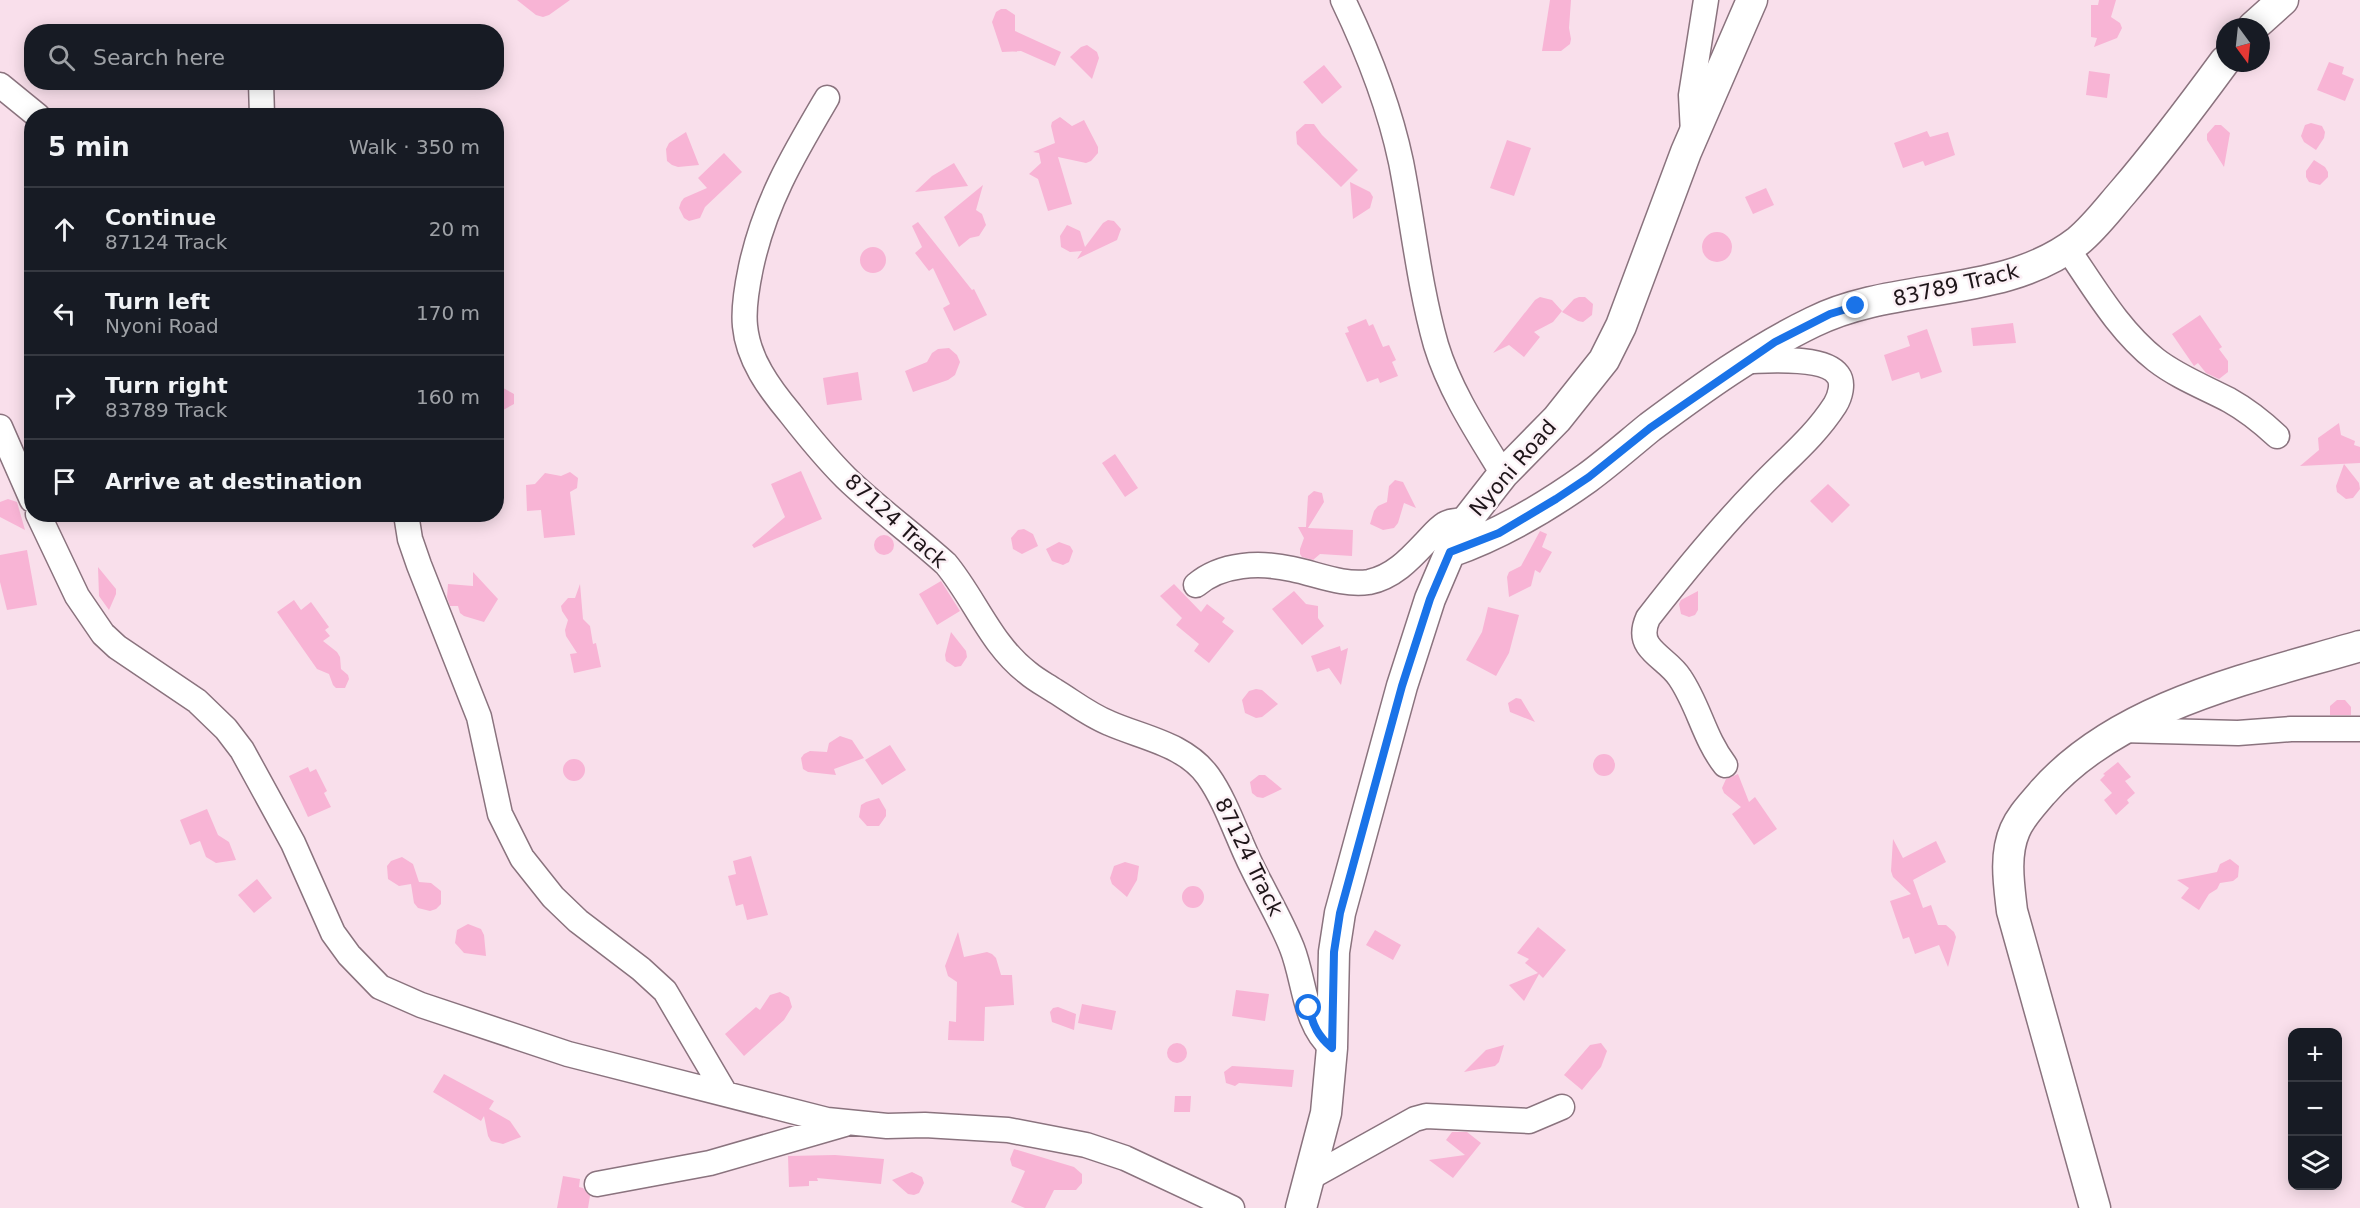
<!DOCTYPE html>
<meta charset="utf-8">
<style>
:root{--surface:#171b24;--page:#20242c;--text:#f1f3f6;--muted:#9ea1a6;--line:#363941}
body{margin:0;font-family:"DejaVu Sans",sans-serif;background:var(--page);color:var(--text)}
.controls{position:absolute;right:18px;bottom:18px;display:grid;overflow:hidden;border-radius:12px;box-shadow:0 3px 15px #0003}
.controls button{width:54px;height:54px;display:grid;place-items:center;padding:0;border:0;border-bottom:2px solid var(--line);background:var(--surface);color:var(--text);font:30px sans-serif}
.compass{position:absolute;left:2216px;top:18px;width:54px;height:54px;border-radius:50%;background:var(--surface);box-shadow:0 3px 15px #0003;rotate:165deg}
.stop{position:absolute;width:18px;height:18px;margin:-14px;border:4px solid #1a73e8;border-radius:50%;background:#fff}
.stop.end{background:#1a73e8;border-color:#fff;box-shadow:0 2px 6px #0008}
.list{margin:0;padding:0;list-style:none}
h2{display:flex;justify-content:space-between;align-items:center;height:78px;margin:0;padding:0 24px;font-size:26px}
h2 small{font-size:20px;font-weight:400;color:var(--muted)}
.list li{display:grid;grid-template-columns:39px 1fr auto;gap:18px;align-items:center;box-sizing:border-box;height:84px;padding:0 24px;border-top:2px solid var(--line)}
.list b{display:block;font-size:22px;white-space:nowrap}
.list p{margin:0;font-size:20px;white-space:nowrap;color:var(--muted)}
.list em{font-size:20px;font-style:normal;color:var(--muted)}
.icon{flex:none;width:33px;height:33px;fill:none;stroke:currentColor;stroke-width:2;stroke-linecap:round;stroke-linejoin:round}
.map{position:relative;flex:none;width:2360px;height:1208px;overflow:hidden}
.search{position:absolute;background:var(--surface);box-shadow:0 3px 15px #0003;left:24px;top:24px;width:480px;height:66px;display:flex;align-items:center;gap:15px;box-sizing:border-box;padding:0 21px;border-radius:24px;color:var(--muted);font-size:22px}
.panel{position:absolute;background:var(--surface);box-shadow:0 3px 15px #0003;left:24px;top:108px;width:480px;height:414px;border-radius:24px}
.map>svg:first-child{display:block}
.building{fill:#f8b4d5}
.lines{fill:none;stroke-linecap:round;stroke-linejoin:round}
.minor-casing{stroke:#8a737e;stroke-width:27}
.tertiary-casing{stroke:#8a737e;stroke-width:33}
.minor{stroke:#fff;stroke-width:24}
.tertiary{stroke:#fff;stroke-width:30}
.route{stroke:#1a73e8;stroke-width:8}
.labels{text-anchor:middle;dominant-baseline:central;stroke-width:5;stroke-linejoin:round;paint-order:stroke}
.street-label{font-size:21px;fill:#1e1519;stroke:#fcf1f6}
</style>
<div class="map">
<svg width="2360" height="1208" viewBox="0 0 2360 1208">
<rect width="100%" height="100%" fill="#f9dfeb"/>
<path class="building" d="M 517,0 L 570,0 L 549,15 L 543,17 L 536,15 Z
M 1550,0 L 1571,0 L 1569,28 L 1571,39 L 1570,44 L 1561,51 L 1542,51 Z
M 2099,0 L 2116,0 L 2111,17 L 2120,23 L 2122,28 L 2117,38 L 2094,47 L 2097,38 L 2091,37 L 2091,5 L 2098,5 Z
M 1001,9 L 1006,9 L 1015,15 L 1015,31 L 1061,52 L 1055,66 L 1021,51 L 1002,52 L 992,22 L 996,12 Z
M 1087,45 L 1097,52 L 1099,58 L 1092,79 L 1070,57 L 1081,47 Z
M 2329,62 L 2344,67 L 2342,74 L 2354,79 L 2345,101 L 2317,90 Z
M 1324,65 L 1342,87 L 1322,104 L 1303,82 Z
M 2089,71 L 2110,74 L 2107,98 L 2086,95 Z
M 1060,117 L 1072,126 L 1084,120 L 1098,147 L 1098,153 L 1091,161 L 1086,163 L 1058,157 L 1072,204 L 1048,211 L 1038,179 L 1029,174 L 1041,163 L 1039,153 L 1033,152 L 1055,143 L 1051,126 L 1052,122 Z
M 2311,123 L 2322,126 L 2325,132 L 2324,138 L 2316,150 L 2304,142 L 2301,136 L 2305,125 Z
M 1305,124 L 1314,124 L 1322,135 L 1358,170 L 1341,187 L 1297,144 L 1296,132 Z
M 2215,125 L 2221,125 L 2230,133 L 2224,167 L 2207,140 L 2207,134 Z
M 1927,131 L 1930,137 L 1948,132 L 1955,155 L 1925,166 L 1923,161 L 1903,168 L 1894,143 Z
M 686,132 L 699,165 L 678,167 L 672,165 L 667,161 L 666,149 L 669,143 Z
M 1507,140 L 1531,148 L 1514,196 L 1490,188 Z
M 724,153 L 742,172 L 705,207 L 700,218 L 689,221 L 684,218 L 679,208 L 681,202 L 684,198 L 707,188 L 698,178 Z
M 2314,160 L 2325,167 L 2328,172 L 2328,177 L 2320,185 L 2309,182 L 2306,177 L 2306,171 Z
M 954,163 L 968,186 L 915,192 L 932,176 Z
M 1350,182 L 1370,192 L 1373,197 L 1370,208 L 1353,219 Z
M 983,185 L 976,210 L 982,214 L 986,225 L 979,236 L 970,238 L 959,247 L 944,217 Z
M 1766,188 L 1774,205 L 1753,214 L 1745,197 Z
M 1108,220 L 1114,221 L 1121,229 L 1117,240 L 1077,259 L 1082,251 L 1070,252 L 1061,247 L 1060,236 L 1067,225 L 1080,231 L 1085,247 L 1103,223 Z
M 918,222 L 972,290 L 974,289 L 987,315 L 954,331 L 943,308 L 950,304 L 933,268 L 929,271 L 915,253 L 922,247 L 912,226 Z
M1702 247a15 15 0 1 1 30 0a15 15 0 1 1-30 0Z
M860 260a13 13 0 1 1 26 0a13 13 0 1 1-26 0Z
M 1540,297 L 1552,300 L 1562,311 L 1553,322 L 1534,332 L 1540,337 L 1524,357 L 1509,345 L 1493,353 L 1535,300 Z
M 1579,297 L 1585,297 L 1593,304 L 1592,315 L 1583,322 L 1578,321 L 1562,312 L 1574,299 Z
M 2200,315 L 2222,347 L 2219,349 L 2228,361 L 2228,372 L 2219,379 L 2206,373 L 2198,363 L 2194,366 L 2172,334 Z
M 1366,319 L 1369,326 L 1373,324 L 1383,347 L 1389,345 L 1396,360 L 1392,362 L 1398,376 L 1380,383 L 1378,378 L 1367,382 L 1345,333 L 1349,332 L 1347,327 Z
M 2013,323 L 2016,343 L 1973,346 L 1971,328 Z
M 1927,329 L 1942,372 L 1921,379 L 1919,372 L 1892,381 L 1884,355 L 1910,346 L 1907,336 Z
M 949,348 L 957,355 L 960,362 L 955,375 L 948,380 L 913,392 L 905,371 L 927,362 L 932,353 L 938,349 Z
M 858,372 L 862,400 L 827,405 L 823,378 Z
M 496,384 L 514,394 L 514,404 L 496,414 Z
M 2339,423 L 2341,435 L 2355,441 L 2354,445 L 2360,447 L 2360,463 L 2300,466 L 2319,450 L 2318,438 Z
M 1115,454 L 1138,488 L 1125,497 L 1102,463 Z
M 2344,464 L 2359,483 L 2360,489 L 2353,498 L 2346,499 L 2337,492 L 2336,486 Z
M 801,471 L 822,519 L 754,548 L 752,545 L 785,517 L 771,484 Z
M 570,472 L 578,478 L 577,488 L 570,492 L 575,535 L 544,538 L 541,510 L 527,511 L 526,485 L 535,484 L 545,473 L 561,476 Z
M 1395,480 L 1403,482 L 1416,508 L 1404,503 L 1398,523 L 1394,528 L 1383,530 L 1370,524 L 1374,511 L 1378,506 L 1387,502 L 1389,486 Z
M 1828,484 L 1850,505 L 1832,523 L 1810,501 Z
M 1314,491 L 1322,493 L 1324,502 L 1308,528 L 1353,530 L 1352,556 L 1320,554 L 1313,560 L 1302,557 L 1300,554 L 1300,549 L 1304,538 L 1298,527 L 1306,527 L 1308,496 Z
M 8,499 L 17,502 L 25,530 L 0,517 L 0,502 Z
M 1024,529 L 1033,534 L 1038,546 L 1022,554 L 1013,549 L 1011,538 L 1018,530 Z
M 1540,531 L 1547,534 L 1542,547 L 1552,552 L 1540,573 L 1535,570 L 1531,586 L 1509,597 L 1507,577 L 1509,572 L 1521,566 Z
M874 545a10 10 0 1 1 20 0a10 10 0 1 1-20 0Z
M 1059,542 L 1070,546 L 1073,551 L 1069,562 L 1063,565 L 1052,561 L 1046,549 Z
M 27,550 L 37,605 L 7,610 L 0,582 L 0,555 Z
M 98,567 L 116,589 L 116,594 L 109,610 L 99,596 Z
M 473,572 L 498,599 L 484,622 L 464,616 L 460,613 L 458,606 L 450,606 L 447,597 L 448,584 L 473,586 Z
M 941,581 L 960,611 L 937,625 L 919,594 Z
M 580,584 L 583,619 L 590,626 L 593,644 L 596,643 L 601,667 L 574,673 L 570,654 L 577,653 L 566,636 L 565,630 L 568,620 L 562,611 L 561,606 L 568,598 L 575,598 Z
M 1174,584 L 1201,612 L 1207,604 L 1225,618 L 1222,622 L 1234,631 L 1209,663 L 1194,651 L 1199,644 L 1176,625 L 1182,618 L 1160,596 Z
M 1294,591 L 1306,604 L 1318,606 L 1318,618 L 1324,626 L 1302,645 L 1272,609 Z
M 1698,591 L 1698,610 L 1695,615 L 1689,617 L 1681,614 L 1679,604 L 1681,600 Z
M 294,600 L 301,610 L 311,602 L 329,627 L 325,630 L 330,636 L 323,641 L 337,652 L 340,657 L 341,669 L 348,675 L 349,679 L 345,688 L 336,688 L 333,685 L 329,674 L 317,669 L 277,612 Z
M 1488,607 L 1519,615 L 1509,653 L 1496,676 L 1466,660 L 1482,632 Z
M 951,632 L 966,651 L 967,657 L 961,666 L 955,667 L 946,661 L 945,655 Z
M 1340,646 L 1341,651 L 1348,648 L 1341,685 L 1329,668 L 1317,672 L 1311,656 Z
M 1256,689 L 1262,690 L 1278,704 L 1262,717 L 1256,718 L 1245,713 L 1242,700 L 1249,691 Z
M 1516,698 L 1521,699 L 1535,722 L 1510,712 L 1508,703 Z
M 2337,700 L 2345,700 L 2351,707 L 2351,715 L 2330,715 L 2330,706 Z
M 840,736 L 852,740 L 864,758 L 834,769 L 836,775 L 808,772 L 803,769 L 801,758 L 804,754 L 810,751 L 827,752 L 829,743 Z
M 890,745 L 906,770 L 882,785 L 865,760 Z
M1593 765a11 11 0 1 1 22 0a11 11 0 1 1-22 0Z
M563 770a11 11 0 1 1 22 0a11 11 0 1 1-22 0Z
M 2118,762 L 2131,777 L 2125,781 L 2135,793 L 2127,800 L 2129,803 L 2116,815 L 2104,800 L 2112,793 L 2100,780 L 2105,775 L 2103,774 Z
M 308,767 L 310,772 L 316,769 L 327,791 L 324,793 L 331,807 L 308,817 L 289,776 Z
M 1738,774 L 1749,802 L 1755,797 L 1777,829 L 1754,845 L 1732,814 L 1741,807 L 1724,793 L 1722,788 L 1726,779 Z
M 1259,775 L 1265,775 L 1282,789 L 1263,798 L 1257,797 L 1252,793 L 1250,782 Z
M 879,798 L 886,810 L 886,816 L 879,826 L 867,826 L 859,817 L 861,805 L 866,802 Z
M 207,809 L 218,835 L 229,842 L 236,860 L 216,863 L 206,857 L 200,841 L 190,845 L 180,820 Z
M 1893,839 L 1903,858 L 1936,841 L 1946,862 L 1913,880 L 1923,908 L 1931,905 L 1938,925 L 1946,925 L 1954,932 L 1956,937 L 1948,967 L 1939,945 L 1915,954 L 1909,937 L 1903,939 L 1890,901 L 1911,894 L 1893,877 L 1891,871 Z
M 751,856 L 768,915 L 747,920 L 743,904 L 736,906 L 728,876 L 736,874 L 733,861 Z
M 402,857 L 413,864 L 419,882 L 431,883 L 441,891 L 441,904 L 436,909 L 430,911 L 418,908 L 414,903 L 411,884 L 399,886 L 388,879 L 387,866 L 391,861 Z
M 2230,859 L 2239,866 L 2238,877 L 2233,881 L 2220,883 L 2217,889 L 2209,894 L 2199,910 L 2181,898 L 2189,888 L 2177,880 L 2217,872 L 2220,864 Z
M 1125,862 L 1139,866 L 1137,880 L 1127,897 L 1112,884 L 1110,878 L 1114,866 Z
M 257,879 L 272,898 L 254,913 L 238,895 Z
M1182 897a11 11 0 1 1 22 0a11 11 0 1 1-22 0Z
M 468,924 L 481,929 L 484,935 L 486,956 L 464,953 L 455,943 L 457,930 Z
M 1538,927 L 1566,950 L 1543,978 L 1539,974 L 1524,1001 L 1509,985 L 1538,973 L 1525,963 L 1529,959 L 1517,953 Z
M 1375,930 L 1401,945 L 1393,960 L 1366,945 Z
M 958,932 L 964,957 L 987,952 L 992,954 L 996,958 L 1001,975 L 1012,975 L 1014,1005 L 985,1007 L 984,1041 L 948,1040 L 949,1021 L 956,1022 L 957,982 L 948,976 L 945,966 Z
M 1236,990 L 1269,994 L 1265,1021 L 1232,1016 Z
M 780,992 L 789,997 L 792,1007 L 784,1020 L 744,1056 L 725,1034 L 756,1007 L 760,1010 L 770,995 Z
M 1082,1004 L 1116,1011 L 1112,1030 L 1078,1023 Z
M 1058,1007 L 1076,1014 L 1074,1030 L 1052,1022 L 1050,1012 L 1053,1008 Z
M1167 1053a10 10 0 1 1 20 0a10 10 0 1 1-20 0Z
M 1601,1043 L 1607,1051 L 1601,1067 L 1582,1090 L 1564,1075 L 1590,1045 Z
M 1504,1045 L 1499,1062 L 1495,1066 L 1464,1072 L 1486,1050 Z
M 1232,1066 L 1294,1070 L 1292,1087 L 1239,1083 L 1235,1086 L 1226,1083 L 1224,1072 Z
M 444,1074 L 494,1101 L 489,1109 L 510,1121 L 521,1137 L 503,1144 L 491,1141 L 488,1136 L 484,1116 L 481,1121 L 433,1092 Z
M 1175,1096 L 1191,1096 L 1190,1112 L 1174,1112 Z
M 1452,1132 L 1467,1132 L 1481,1143 L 1453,1178 L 1429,1160 L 1465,1155 L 1446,1140 Z
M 1014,1149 L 1074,1167 L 1082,1174 L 1082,1183 L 1076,1190 L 1054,1190 L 1045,1208 L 1025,1208 L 1011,1202 L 1025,1171 L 1012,1166 L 1010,1159 Z
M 835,1155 L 884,1159 L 881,1184 L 817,1178 L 818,1181 L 809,1181 L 809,1186 L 789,1187 L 788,1156 Z
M 912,1172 L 922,1177 L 924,1183 L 919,1193 L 914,1195 L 908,1194 L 892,1180 Z
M 563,1176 L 580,1179 L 579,1187 L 583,1188 L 590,1196 L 588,1208 L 557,1208 Z"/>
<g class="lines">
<g class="minor-casing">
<path id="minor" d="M 1343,0 C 1368,52 1389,105 1401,162 C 1413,223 1419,285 1436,345 C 1450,391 1478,433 1503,474
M 261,82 L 262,116
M 0,85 L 38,116
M 827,98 C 794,154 765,202 751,267 C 747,286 743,307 745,326 C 748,359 769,388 790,413 C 808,436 826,458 846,478 C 878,509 914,535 946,564 C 975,599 991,645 1028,673 C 1036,680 1046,685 1055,691 C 1073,702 1089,715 1109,723 C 1143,738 1185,744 1208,776 C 1227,803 1237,837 1252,867 C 1265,894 1281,920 1292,948 C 1305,981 1304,1024 1332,1048
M 1693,133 L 1691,95 L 1706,0
M 2067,248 C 2094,287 2118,330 2156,360 C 2178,377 2204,387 2229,400 C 2247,410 2262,422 2277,436
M 0,427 L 32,500
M 38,514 L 77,596 L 103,634 L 117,647 L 197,701 L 226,729 L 242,750 L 293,843 L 333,933 L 349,955 L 380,987 L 421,1005 L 568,1054 L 827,1120 L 887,1126 L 925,1125 L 1008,1130 L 1086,1145 L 1125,1158 L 1232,1208
M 406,514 L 410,539 L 419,565 L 479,717 L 500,814 L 522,858 L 553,897 L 578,921 L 641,969 L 665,991 L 725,1093
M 1196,585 C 1222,563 1260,562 1292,569 C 1317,574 1343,586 1369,582 C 1393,577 1409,560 1425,543 C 1431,537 1437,529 1445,524 C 1451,520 1460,521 1467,520
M 2120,730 L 2238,733 L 2291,729 L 2360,729
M 1725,765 C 1704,738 1699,706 1680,678 C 1672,665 1656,657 1648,645 C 1642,636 1644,627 1648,618 C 1683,573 1718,530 1758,489 C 1785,460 1813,439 1835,405 C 1840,397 1844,383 1838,375 C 1824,355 1766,361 1745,361
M 1309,1178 L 1415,1119 L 1426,1116 L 1529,1121 L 1562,1107
M 597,1184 L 710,1163 L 845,1124"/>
</g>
<g class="tertiary-casing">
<path id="tertiary" d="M 2253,27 L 2283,0
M 1450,552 C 1499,535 1545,508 1587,478 C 1609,462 1629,444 1650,427 C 1701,389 1755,350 1813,322 C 1895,281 2002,300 2078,241 C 2095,227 2109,208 2123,192 C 2159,150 2192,106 2225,61
M 1301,1208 L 1326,1113 L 1332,1048 L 1334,952 L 1340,913 L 1402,686 L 1430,599 L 1450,552 L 1467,520 L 1503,474 L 1557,419 L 1604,360 L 1621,326 L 1686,152 L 1752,0
M 2095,1208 L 2012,911 C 2009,885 2004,855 2015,830 C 2021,816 2032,805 2042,793 C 2119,705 2252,678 2360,646"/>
</g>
<use href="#minor" class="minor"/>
<use href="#tertiary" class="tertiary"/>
</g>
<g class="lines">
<path class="route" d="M 1309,1008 C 1313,1026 1318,1036 1332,1048 L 1334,952 L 1340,913 L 1402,686 L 1430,599 L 1450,552 L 1499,533 L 1556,499 L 1589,477 L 1650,428 L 1775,342 L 1830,314 L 1856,306"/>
</g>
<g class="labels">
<g class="street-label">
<text transform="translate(1956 285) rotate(-13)">83789 Track</text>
<text transform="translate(1513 468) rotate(-49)">Nyoni Road</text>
<text transform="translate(896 521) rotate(42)">87124 Track</text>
<text transform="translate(1249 857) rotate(64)">87124 Track</text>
</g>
</g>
</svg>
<div class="controls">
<button>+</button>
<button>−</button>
<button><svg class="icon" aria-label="layers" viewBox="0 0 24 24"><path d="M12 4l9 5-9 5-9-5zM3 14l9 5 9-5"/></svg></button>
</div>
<svg class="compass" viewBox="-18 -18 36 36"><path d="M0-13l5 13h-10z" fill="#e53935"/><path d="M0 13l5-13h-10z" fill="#9ea1a6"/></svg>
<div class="stop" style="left:1309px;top:1008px"></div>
<div class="stop end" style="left:1856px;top:306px"></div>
<div class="search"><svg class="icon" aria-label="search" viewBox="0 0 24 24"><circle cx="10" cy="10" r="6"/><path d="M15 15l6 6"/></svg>Search here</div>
<section class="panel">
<h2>5 min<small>Walk · 350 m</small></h2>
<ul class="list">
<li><svg class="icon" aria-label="ahead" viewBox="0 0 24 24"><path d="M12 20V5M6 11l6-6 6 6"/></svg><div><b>Continue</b><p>87124 Track</p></div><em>20 m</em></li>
<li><svg class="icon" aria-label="left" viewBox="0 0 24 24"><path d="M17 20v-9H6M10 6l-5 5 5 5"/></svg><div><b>Turn left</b><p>Nyoni Road</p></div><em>170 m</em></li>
<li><svg class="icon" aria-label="right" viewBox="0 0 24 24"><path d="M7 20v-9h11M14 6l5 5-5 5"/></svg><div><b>Turn right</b><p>83789 Track</p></div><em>160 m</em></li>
<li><svg class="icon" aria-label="arrive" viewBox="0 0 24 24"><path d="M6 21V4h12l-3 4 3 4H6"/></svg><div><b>Arrive at destination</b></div></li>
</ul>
</section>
</div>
